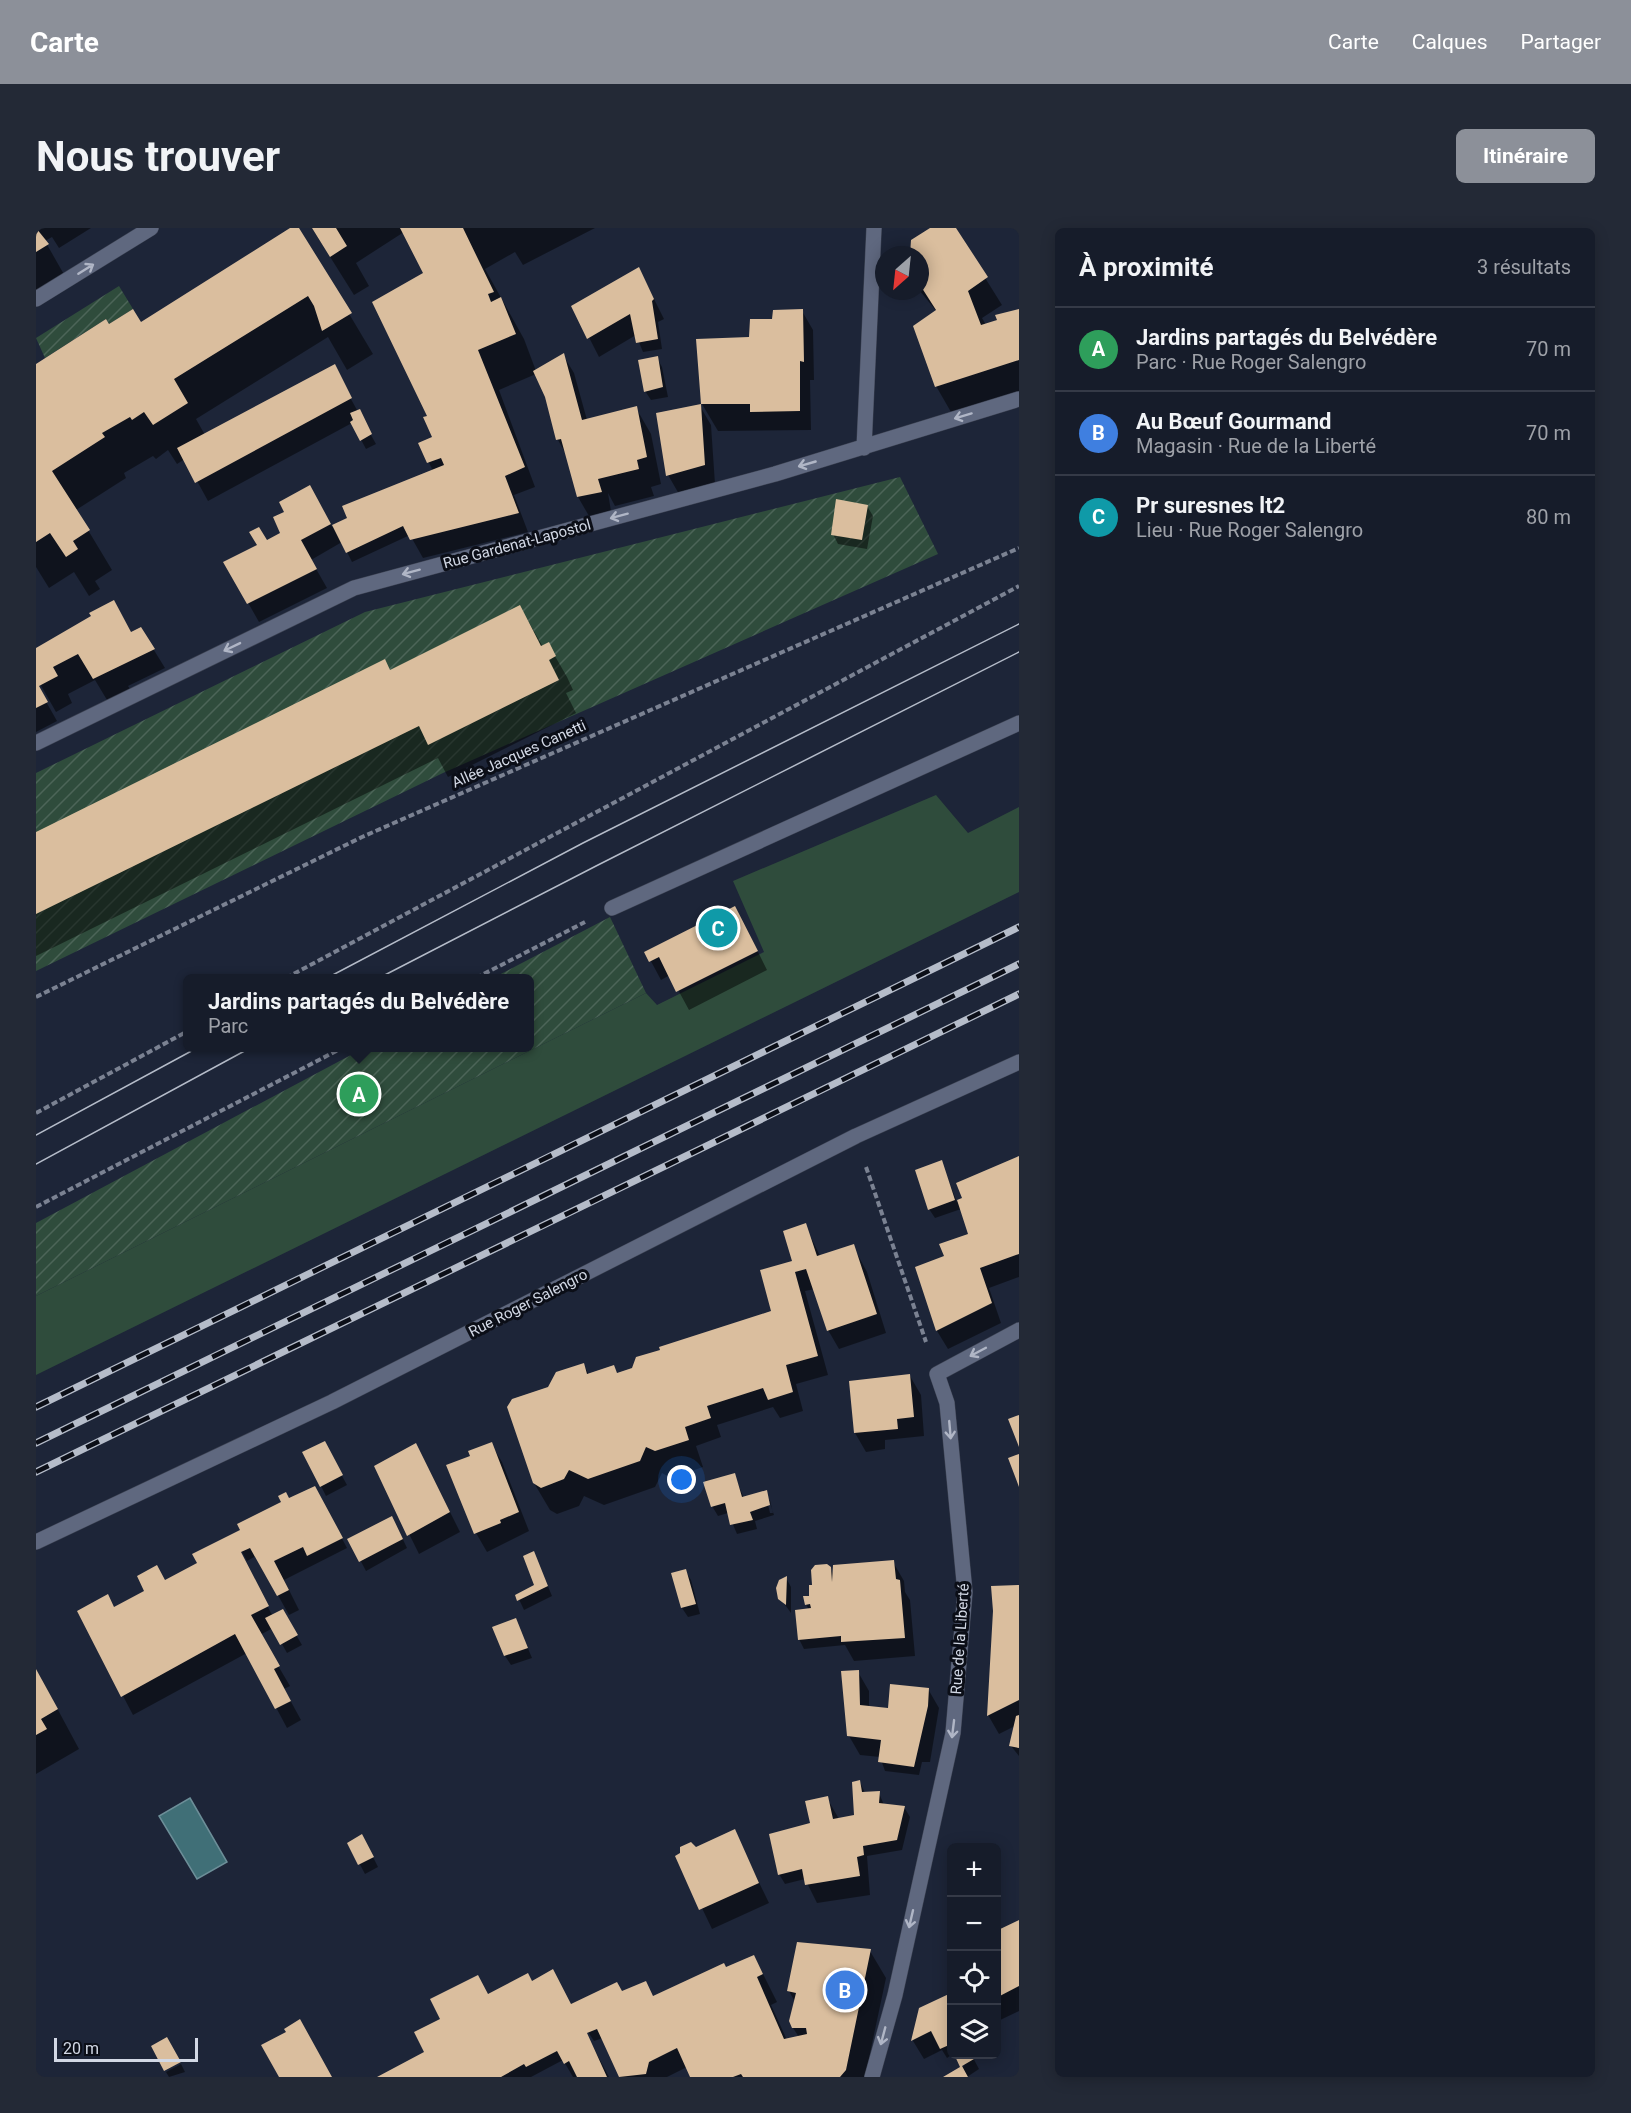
<!DOCTYPE html>
<html lang="fr">
<meta charset="utf-8">
<style>
:root{--surface:#161c2a;--page:#232936;--text:#f1f3f6;--muted:#9ea1a8;--line:#353a47;--accent:#8c9099}
body{margin:0;font-family:Roboto,sans-serif;background:var(--page);color:var(--text)}
.controls{position:absolute;right:18px;bottom:18px;display:grid;overflow:hidden;border-radius:9px;box-shadow:0 3px 15px #0003}
.controls button{width:54px;height:54px;display:grid;place-items:center;padding:0;border:0;border-bottom:2px solid var(--line);background:var(--surface);color:var(--text);font:30px sans-serif}
.compass{position:absolute;left:839px;top:18px;width:54px;height:54px;border-radius:50%;background:var(--surface);box-shadow:0 3px 15px #0003;rotate:207deg}
.scale{position:absolute;left:18px;bottom:15px;width:144px;box-sizing:border-box;padding-left:6px;border:3px solid #d2d8e5;border-top:0;font-size:16px;line-height:21px;white-space:nowrap;color:#d2d8e5;-webkit-text-stroke:4px #0b0e17;paint-order:stroke}
.you{position:absolute;left:646px;top:1252px;width:21px;height:21px;margin:-15px;border:4px solid #fff;border-radius:50%;background:#1a73e8;box-shadow:0 0 0 9px #1a73e833}
.badge{display:grid;place-items:center;width:39px;height:39px;border-radius:50%;background:var(--accent);color:#fff;font-size:20px;font-weight:700}
.pin{position:absolute;translate:-50% -50%;border:3px solid #fff;box-shadow:0 2px 6px #0006}
.popup{position:absolute;left:147px;top:746px;width:351px;height:78px;box-sizing:border-box;display:grid;place-content:center;border-radius:9px;background:var(--surface);filter:drop-shadow(0 2px 4px #0005);font-size:20px;white-space:nowrap;color:var(--muted)}
.popup b{font-size:22px;color:var(--text)}
.popup::after{content:'';position:absolute;left:50%;top:100%;margin-left:-12px;border:12px solid transparent;border-top-color:var(--surface)}
.list{margin:0;padding:0;list-style:none}
h2{display:flex;justify-content:space-between;align-items:center;height:78px;margin:0;padding:0 24px;font-size:26px}
h2 small{font-size:20px;font-weight:400;color:var(--muted)}
.list li{display:grid;grid-template-columns:39px 1fr auto;gap:18px;align-items:center;box-sizing:border-box;height:84px;padding:0 24px;border-top:2px solid var(--line)}
.list b{display:block;font-size:22px;white-space:nowrap}
.list p{margin:0;font-size:20px;white-space:nowrap;color:var(--muted)}
.list em{font-size:20px;font-style:normal;color:var(--muted)}
.icon{flex:none;width:33px;height:33px;fill:none;stroke:currentColor;stroke-width:2;stroke-linecap:round;stroke-linejoin:round}
.map{position:relative;flex:none;width:983px;height:1849px;overflow:hidden;border-radius:9px}
header{display:flex;align-items:center;gap:36px;box-sizing:border-box;height:84px;padding:0 30px;background:var(--accent);color:#fff}
header strong{font-size:28px}
nav{display:flex;gap:33px;margin-inline-start:auto;font-size:21px}
.intro{display:flex;align-items:center;justify-content:space-between;box-sizing:border-box;height:144px;padding:0 36px}
h1{margin:0;font-size:42px}
.button{padding:15px 27px;border-radius:9px;background:var(--accent);color:#fff;font-size:21px;font-weight:700}
main{display:flex;gap:36px;padding:0 36px}
aside{flex:1;background:var(--surface);border-radius:9px;box-shadow:0 3px 15px #0003}
.map>svg:first-child{display:block}
.grass{fill:#2f4c3c}
.garden{fill:url(#garden-furrows)}
.water{fill:#406f77;stroke:#6c8e98;stroke-width:1.5}
.shadow{fill:#0007;fill-rule:evenodd}
.building{fill:#dabe9e}
.lines{fill:none;stroke-linecap:round;stroke-linejoin:round}
.minor-casing{stroke:#3c4252;stroke-width:16}
.path{stroke:#7b8292;stroke-width:4;stroke-dasharray:6 3;stroke-linecap:butt}
.minor{stroke:#5f687f;stroke-width:15}
.tram{stroke:#b5bcc9;stroke-width:1.5}
.rail-casing{stroke:#b5bcc9;stroke-width:7}
.rail{stroke:#0b0e17;stroke-width:4.5;stroke-dasharray:14;stroke-linecap:butt}
.oneway{stroke:#b0b6c6}
.labels{text-anchor:middle;dominant-baseline:central;stroke-width:6;stroke-linejoin:round;paint-order:stroke}
.street-label{font-size:15px;fill:#d2d8e5;stroke:#0b0e17}
</style>
<header>
<strong>Carte</strong>
<nav><a>Carte</a><a>Calques</a><a>Partager</a></nav>
</header>
<div class="intro"><h1>Nous trouver</h1><a class="button">Itinéraire</a></div>
<main>
<div class="map">
<svg width="983" height="1849" viewBox="0 0 983 1849">
<defs>
<pattern id="garden-furrows" width="10" height="10" patternUnits="userSpaceOnUse" patternTransform="scale(1.5)"><rect width="10" height="10" fill="#2f4c3c"/><path d="M-1 1l2-2M0 10L10 0M9 11l2-2" fill="none" stroke="#4c6558"/></pattern>
</defs>
<rect width="100%" height="100%" fill="#1d2538"/>
<path class="grass" d="M 900,567 L 932,605 L 983,579 L 983,664 L 0,1147 L 0,1068 L 610,765 L 621,777 L 728,724 L 697,653 Z"/>
<path class="garden" d="M 83,58 L 97,81 L 73,96 L 70,91 L 9,130 L 0,110 Z
M 864,249 L 902,326 L 407,545 L 0,743 L 0,545 L 329,384 Z
M 574,689 L 610,765 L 0,1068 L 0,995 L 328,820 L 494,820 L 494,750 L 457,750 Z"/>
<path class="water" d="M 154,1570 L 191,1634 L 161,1651 L 123,1588 Z"/>
<path class="shadow" d="M 0,0 L 55,0 L 23,20 L 16,9 L 9,13 L 34,57 L 0,78 Z
M 256,0 L 262,0 L 337,126 L 311,142 L 292,109 L 160,191 L 169,207 L 311,164 L 340,216 L 330,221 L 316,195 L 172,273 L 149,231 L 141,236 L 132,222 L 120,231 L 117,228 L 88,245 L 90,250 L 40,282 L 76,342 L 59,353 L 64,361 L 53,368 L 38,344 L 13,360 L 0,339 L 0,137 L 73,98 L 104,96 Z
M 276,0 L 559,0 L 487,37 L 479,24 L 449,41 L 488,111 L 500,143 L 527,127 L 538,145 L 551,192 L 600,180 L 615,206 L 625,256 L 615,259 L 618,268 L 579,278 L 572,265 L 575,283 L 553,288 L 542,269 L 531,228 L 522,212 L 510,168 L 500,146 L 463,162 L 499,259 L 478,267 L 492,304 L 387,330 L 374,307 L 316,334 L 306,314 L 275,332 L 291,360 L 223,394 L 189,334 L 246,306 L 285,278 L 296,299 L 397,243 L 384,216 L 397,210 L 393,188 L 389,45 L 368,4 L 320,35 L 333,58 L 318,67 Z
M 897,0 L 918,0 L 966,77 L 946,90 L 950,97 L 983,82 L 983,171 L 919,191 L 900,158 L 901,84 L 884,63 L 884,27 L 876,27 Z
M 603,41 L 628,91 L 622,94 L 626,121 L 607,124 L 600,107 L 563,129 L 537,78 Z
M 766,83 L 777,102 L 778,152 L 774,152 L 775,202 L 682,203 L 666,176 L 712,111 L 738,92 Z
M 621,130 L 626,139 L 632,169 L 615,172 L 609,163 Z
M 664,178 L 675,197 L 679,256 L 643,266 L 632,247 Z
M 831,278 L 837,288 L 831,321 L 802,316 L 797,306 Z
M 484,379 L 507,419 L 512,416 L 531,449 L 537,462 L 530,465 L 540,485 L 412,549 L 402,530 L 0,728 L 0,605 L 354,444 Z
M 105,401 L 129,440 L 92,458 L 97,465 L 74,477 L 59,452 L 32,466 L 36,475 L 20,484 L 3,454 L 0,456 L 21,493 L 0,504 L 0,421 L 95,406 Z
M 709,698 L 731,742 L 653,782 L 634,747 L 625,752 L 610,724 Z
M 983,930 L 983,1049 L 953,1060 L 965,1095 L 912,1121 L 901,1103 L 881,1040 L 910,1029 L 934,1007 L 925,981 L 899,990 L 893,981 L 905,934 L 921,974 Z
M 769,997 L 784,1028 L 817,1018 L 831,1044 L 850,1105 L 803,1121 L 792,1102 L 779,1061 L 769,1063 L 792,1147 L 760,1156 L 767,1183 L 744,1190 L 737,1179 L 681,1197 L 685,1209 L 660,1218 L 667,1239 L 635,1250 L 626,1245 L 619,1259 L 568,1277 L 548,1268 L 543,1278 L 521,1286 L 514,1282 L 498,1255 L 513,1160 L 548,1137 L 553,1147 L 577,1139 L 582,1146 L 735,1085 L 758,1034 Z
M 874,1148 L 885,1167 L 888,1208 L 849,1212 L 849,1221 L 830,1224 L 819,1205 Z
M 288,1215 L 311,1257 L 290,1268 L 285,1258 Z
M 455,1216 L 466,1234 L 493,1303 L 451,1324 L 440,1305 L 435,1229 Z
M 340,1239 L 393,1242 L 424,1304 L 383,1326 Z
M 698,1247 L 708,1270 L 730,1263 L 738,1287 L 719,1293 L 721,1301 L 701,1306 L 692,1285 L 682,1288 L 676,1278 ZM 731,1272 L 734,1272 L 737,1285 L 734,1285 Z
M 284,1269 L 311,1320 L 248,1352 L 263,1382 L 253,1387 L 220,1328 L 211,1333 L 204,1320 L 202,1321 L 235,1385 L 238,1388 L 246,1383 L 266,1417 L 251,1425 L 237,1400 L 224,1407 L 254,1458 L 248,1461 L 265,1492 L 251,1500 L 211,1425 L 97,1487 L 87,1468 L 78,1381 L 163,1335 L 195,1308 L 253,1272 Z
M 361,1299 L 371,1320 L 330,1343 L 313,1311 Z
M 498,1325 L 516,1368 L 488,1382 L 481,1367 L 500,1358 Z
M 857,1334 L 868,1353 L 869,1364 L 874,1372 L 879,1428 L 818,1433 L 809,1417 L 768,1421 L 763,1411 L 773,1382 L 770,1376 L 794,1340 L 800,1351 Z
M 649,1342 L 655,1352 L 664,1386 L 652,1389 L 646,1380 L 637,1346 Z
M 750,1350 L 755,1359 L 755,1385 L 744,1370 Z
M 983,1359 L 983,1528 L 975,1518 L 979,1498 L 963,1506 L 952,1487 L 959,1383 Z
M 480,1392 L 496,1430 L 475,1437 L 469,1428 Z
M 0,1441 L 43,1521 L 0,1546 Z
M 822,1444 L 833,1463 L 833,1479 L 853,1482 L 892,1461 L 903,1480 L 894,1534 L 886,1534 L 883,1547 L 849,1543 L 844,1529 L 824,1527 L 813,1508 Z
M 824,1554 L 829,1565 L 843,1565 L 848,1577 L 868,1579 L 874,1589 L 866,1622 L 831,1628 L 834,1667 L 781,1675 L 769,1651 L 749,1656 L 743,1646 L 791,1570 L 803,1591 L 820,1594 Z
M 698,1603 L 733,1675 L 676,1701 L 641,1628 Z
M 313,1616 L 331,1617 L 342,1639 L 329,1646 Z
M 983,1693 L 983,1783 L 960,1794 L 960,1704 Z
M 834,1723 L 850,1750 L 829,1849 L 655,1849 L 651,1839 L 631,1849 L 584,1849 L 567,1810 L 558,1813 L 550,1801 L 548,1802 L 573,1849 L 537,1849 L 527,1832 L 495,1849 L 344,1849 L 390,1825 L 453,1767 L 496,1755 L 535,1778 L 586,1765 L 617,1769 L 693,1746 L 718,1728 L 741,1774 L 735,1777 L 751,1812 L 763,1809 L 757,1800 L 759,1774 L 753,1763 Z
M 915,1766 L 917,1826 L 911,1830 L 906,1822 L 888,1831 L 877,1813 L 884,1781 Z
M 935,1826 L 943,1841 L 931,1849 L 910,1849 L 927,1839 Z
M 145,1836 L 149,1844 L 133,1849 L 130,1844 Z"/>
<path class="building" d="M 0,0 L 13,16 L 0,24 Z
M 254,0 L 263,0 L 316,85 L 286,103 L 278,78 L 272,68 L 138,151 L 152,175 L 117,197 L 108,184 L 96,192 L 94,189 L 66,205 L 69,209 L 16,243 L 54,302 L 37,313 L 42,321 L 30,329 L 14,305 L 0,314 L 0,136 L 70,91 L 73,96 L 97,81 L 105,94 Z
M 276,0 L 300,0 L 311,18 L 294,29 Z
M 364,0 L 427,0 L 458,64 L 452,66 L 455,74 L 465,69 L 480,106 L 442,122 L 489,239 L 469,248 L 483,285 L 374,312 L 367,298 L 310,325 L 296,297 L 311,290 L 306,278 L 408,237 L 405,230 L 391,235 L 382,215 L 396,209 L 387,189 L 391,188 L 336,74 L 387,45 Z
M 894,0 L 920,0 L 952,49 L 932,63 L 945,97 L 961,92 L 959,87 L 983,81 L 983,132 L 899,159 L 877,98 L 900,82 L 884,57 L 884,27 L 874,27 L 875,12 Z
M 603,39 L 618,71 L 616,73 L 622,111 L 600,115 L 594,86 L 551,111 L 535,78 Z
M 767,81 L 768,134 L 764,133 L 764,183 L 714,184 L 714,176 L 665,176 L 669,237 L 630,248 L 620,185 L 665,176 L 660,111 L 713,109 L 714,91 L 736,91 L 737,82 Z
M 528,125 L 546,192 L 601,178 L 611,229 L 601,232 L 603,241 L 562,251 L 566,264 L 541,269 L 525,211 L 520,212 L 509,169 L 497,143 Z
M 622,128 L 627,159 L 608,164 L 602,132 Z
M 299,136 L 316,170 L 159,255 L 141,220 Z
M 324,181 L 336,206 L 324,213 L 314,194 L 317,192 L 314,185 Z
M 274,257 L 295,296 L 265,312 L 281,341 L 211,376 L 187,334 L 221,317 L 213,304 L 223,299 L 231,312 L 244,305 L 237,289 L 248,284 L 243,274 Z
M 800,271 L 832,277 L 826,312 L 795,307 Z
M 78,372 L 95,404 L 105,399 L 119,421 L 57,451 L 42,426 L 17,439 L 22,448 L 3,458 L 12,474 L 0,480 L 0,420 L 55,388 L 53,385 Z
M 484,377 L 505,418 L 513,414 L 520,428 L 513,432 L 523,452 L 392,517 L 383,498 L 0,686 L 0,604 L 349,431 L 354,442 Z
M 699,678 L 722,723 L 640,764 L 623,729 L 613,734 L 608,724 Z
M 983,928 L 983,1026 L 944,1040 L 956,1075 L 900,1103 L 879,1039 L 908,1028 L 903,1016 L 932,1006 L 921,972 L 926,970 L 920,955 Z
M 906,932 L 919,972 L 892,982 L 879,942 Z
M 770,995 L 781,1028 L 818,1016 L 841,1086 L 791,1103 L 770,1041 L 759,1044 L 782,1128 L 750,1137 L 757,1164 L 732,1172 L 727,1160 L 671,1178 L 675,1190 L 649,1199 L 653,1212 L 619,1223 L 610,1219 L 604,1233 L 552,1251 L 533,1242 L 528,1251 L 505,1260 L 497,1255 L 471,1179 L 476,1171 L 512,1159 L 520,1144 L 548,1135 L 551,1146 L 578,1137 L 581,1145 L 596,1140 L 600,1129 L 624,1122 L 623,1119 L 735,1083 L 724,1042 L 756,1033 L 747,1003 Z
M 874,1146 L 878,1189 L 861,1191 L 862,1201 L 818,1205 L 813,1153 Z
M 983,1187 L 983,1219 L 972,1191 Z
M 289,1213 L 307,1247 L 284,1259 L 266,1224 Z
M 456,1214 L 483,1284 L 464,1292 L 465,1295 L 438,1306 L 410,1237 L 434,1228 L 432,1223 Z
M 380,1215 L 414,1284 L 371,1308 L 338,1238 Z
M 983,1226 L 983,1259 L 972,1230 Z
M 699,1245 L 706,1269 L 731,1262 L 734,1277 L 714,1284 L 717,1292 L 694,1297 L 689,1275 L 675,1279 L 667,1254 Z
M 279,1258 L 307,1310 L 271,1328 L 267,1319 L 238,1333 L 253,1362 L 241,1368 L 214,1320 L 205,1324 L 233,1378 L 215,1387 L 244,1438 L 238,1441 L 255,1473 L 239,1481 L 199,1406 L 85,1469 L 41,1383 L 72,1366 L 78,1379 L 108,1363 L 101,1348 L 121,1337 L 129,1352 L 161,1335 L 156,1326 L 204,1302 L 201,1296 L 245,1274 L 242,1268 L 250,1264 L 253,1270 Z
M 356,1288 L 367,1311 L 323,1334 L 311,1311 Z
M 498,1323 L 512,1358 L 481,1373 L 479,1367 L 498,1357 L 487,1328 Z
M 858,1332 L 860,1351 L 864,1352 L 869,1410 L 805,1414 L 805,1408 L 762,1412 L 759,1382 L 775,1380 L 774,1376 L 769,1377 L 767,1368 L 773,1368 L 773,1357 L 776,1357 L 775,1342 L 779,1337 L 791,1336 L 795,1339 L 796,1354 L 797,1337 Z
M 650,1341 L 660,1376 L 645,1380 L 635,1345 Z
M 751,1348 L 750,1377 L 742,1371 L 740,1360 L 743,1352 Z
M 983,1357 L 983,1472 L 951,1488 L 957,1383 L 955,1358 Z
M 247,1381 L 262,1407 L 244,1417 L 229,1390 Z
M 480,1390 L 492,1420 L 468,1428 L 456,1399 Z
M 0,1441 L 22,1481 L 5,1491 L 11,1501 L 0,1507 Z
M 823,1442 L 824,1477 L 852,1480 L 854,1456 L 893,1460 L 892,1478 L 878,1539 L 842,1534 L 845,1512 L 811,1508 L 805,1443 Z
M 983,1487 L 983,1520 L 973,1518 L 980,1488 Z
M 824,1552 L 826,1564 L 844,1563 L 843,1575 L 869,1578 L 861,1612 L 827,1618 L 828,1627 L 821,1629 L 824,1648 L 769,1657 L 766,1641 L 742,1647 L 733,1606 L 774,1595 L 769,1573 L 792,1568 L 797,1591 L 818,1587 L 816,1554 Z
M 699,1601 L 723,1655 L 663,1682 L 639,1628 L 644,1625 L 644,1619 L 655,1614 L 660,1619 Z
M 326,1606 L 338,1629 L 322,1637 L 311,1615 Z
M 983,1692 L 983,1758 L 960,1770 L 960,1703 Z
M 761,1714 L 835,1721 L 810,1842 L 804,1849 L 707,1849 L 705,1846 L 697,1849 L 654,1849 L 641,1820 L 613,1834 L 610,1846 L 583,1849 L 561,1801 L 551,1805 L 571,1849 L 541,1849 L 533,1833 L 528,1836 L 521,1823 L 490,1839 L 488,1836 L 465,1849 L 341,1849 L 388,1824 L 378,1804 L 404,1791 L 394,1771 L 442,1747 L 452,1766 L 492,1745 L 496,1753 L 517,1741 L 535,1776 L 581,1754 L 586,1763 L 610,1753 L 617,1768 L 688,1735 L 690,1739 L 718,1727 L 727,1746 L 721,1749 L 748,1811 L 771,1806 L 770,1800 L 756,1800 L 753,1793 L 760,1765 L 751,1763 Z
M 915,1765 L 915,1822 L 913,1817 L 904,1821 L 895,1803 L 875,1813 L 883,1780 Z
M 264,1791 L 296,1849 L 243,1849 L 225,1817 L 250,1804 L 248,1801 Z
M 131,1809 L 145,1834 L 128,1843 L 115,1818 Z
M 918,1826 L 936,1826 L 938,1831 L 926,1838 L 932,1849 L 907,1849 L 924,1839 Z"/>
<g class="lines">
<g class="minor-casing">
<path id="minor" d="M 0,71 L 115,0
M 828,220 L 838,0
M 0,515 L 318,360 L 739,246 L 983,171
M 576,680 L 983,495
M 0,1314 L 296,1174 L 820,908 L 983,834
M 836,1849 L 859,1767 L 917,1505 L 929,1364 L 911,1175 L 901,1146 L 983,1102"/>
</g>
<path class="path" d="M 250,750 L 983,358
M 440,750 L 549,694
M 0,769 L 326,609 L 983,320
M 0,885 L 152,803
M 830,939 L 890,1114
M 0,979 L 306,820"/>
<use href="#minor" class="minor"/>
<path class="tram" d="M 291,750 L 547,615 L 983,396
M 343,750 L 562,637 L 983,424
M 0,907 L 161,820
M 0,936 L 214,820"/>
<g class="rail-casing">
<path id="rail" d="M 0,1179 L 983,699
M 0,1215 L 983,736
M 0,1244 L 983,766"/>
</g>
<use href="#rail" class="rail"/>
</g>
<defs><path id="oneway-shaft" d="M-6 0H5M1.5-3L5.5 0L1.5 3" fill="none" stroke-width="1.6" stroke-linecap="round" stroke-linejoin="round" transform="scale(1.5)"/></defs>
<g class="oneway">
<use href="#oneway-shaft" transform="translate(50 41) rotate(-32)"/>
<use href="#oneway-shaft" transform="translate(927 188) rotate(163)"/>
<use href="#oneway-shaft" transform="translate(771 236) rotate(164)"/>
<use href="#oneway-shaft" transform="translate(583 288) rotate(165)"/>
<use href="#oneway-shaft" transform="translate(375 344) rotate(165)"/>
<use href="#oneway-shaft" transform="translate(196 419) rotate(154)"/>
<use href="#oneway-shaft" transform="translate(942 1124) rotate(152)"/>
<use href="#oneway-shaft" transform="translate(914 1202) rotate(85)"/>
<use href="#oneway-shaft" transform="translate(917 1501) rotate(97)"/>
<use href="#oneway-shaft" transform="translate(875 1691) rotate(103)"/>
<use href="#oneway-shaft" transform="translate(847 1808) rotate(105)"/>
</g>
<g class="labels">
<g class="street-label">
<text transform="translate(481 316) rotate(-15)">Rue Gardenat-Lapostol</text>
<text transform="translate(483 526) rotate(-24)">Allée Jacques Canetti</text>
<text transform="translate(492 1075) rotate(-27)">Rue Roger Salengro</text>
<text transform="translate(924 1411) rotate(-86)">Rue de la Liberté</text>
</g>
</g>
</svg>
<div class="controls">
<button>+</button>
<button>−</button>
<button><svg class="icon" aria-label="locate" viewBox="0 0 24 24"><circle cx="12" cy="12" r="6"/><path d="M12 2v4M12 18v4M2 12h4M18 12h4"/></svg></button>
<button><svg class="icon" aria-label="layers" viewBox="0 0 24 24"><path d="M12 4l9 5-9 5-9-5zM3 14l9 5 9-5"/></svg></button>
</div>
<svg class="compass" viewBox="-18 -18 36 36"><path d="M0-13l5 13h-10z" fill="#e53935"/><path d="M0 13l5-13h-10z" fill="#9ea1a8"/></svg>
<div class="scale">20 m</div>
<div class="you"></div>
<div class="pin badge" style="left:323px;top:866px;background:#2e9e5b">A</div>
<div class="popup"><b>Jardins partagés du Belvédère</b>Parc</div>
<div class="pin badge" style="left:809px;top:1762px;background:#3f7fe0">B</div>
<div class="pin badge" style="left:682px;top:700px;background:#0f9aa8">C</div>
</div>
<aside>
<h2>À proximité<small>3 résultats</small></h2>
<ul class="list">
<li><span class="badge" style="background:#2e9e5b">A</span><div><b>Jardins partagés du Belvédère</b><p>Parc · Rue Roger Salengro</p></div><em>70 m</em></li>
<li><span class="badge" style="background:#3f7fe0">B</span><div><b>Au Bœuf Gourmand</b><p>Magasin · Rue de la Liberté</p></div><em>70 m</em></li>
<li><span class="badge" style="background:#0f9aa8">C</span><div><b>Pr suresnes lt2</b><p>Lieu · Rue Roger Salengro</p></div><em>80 m</em></li>
</ul>
</aside>
</main>
